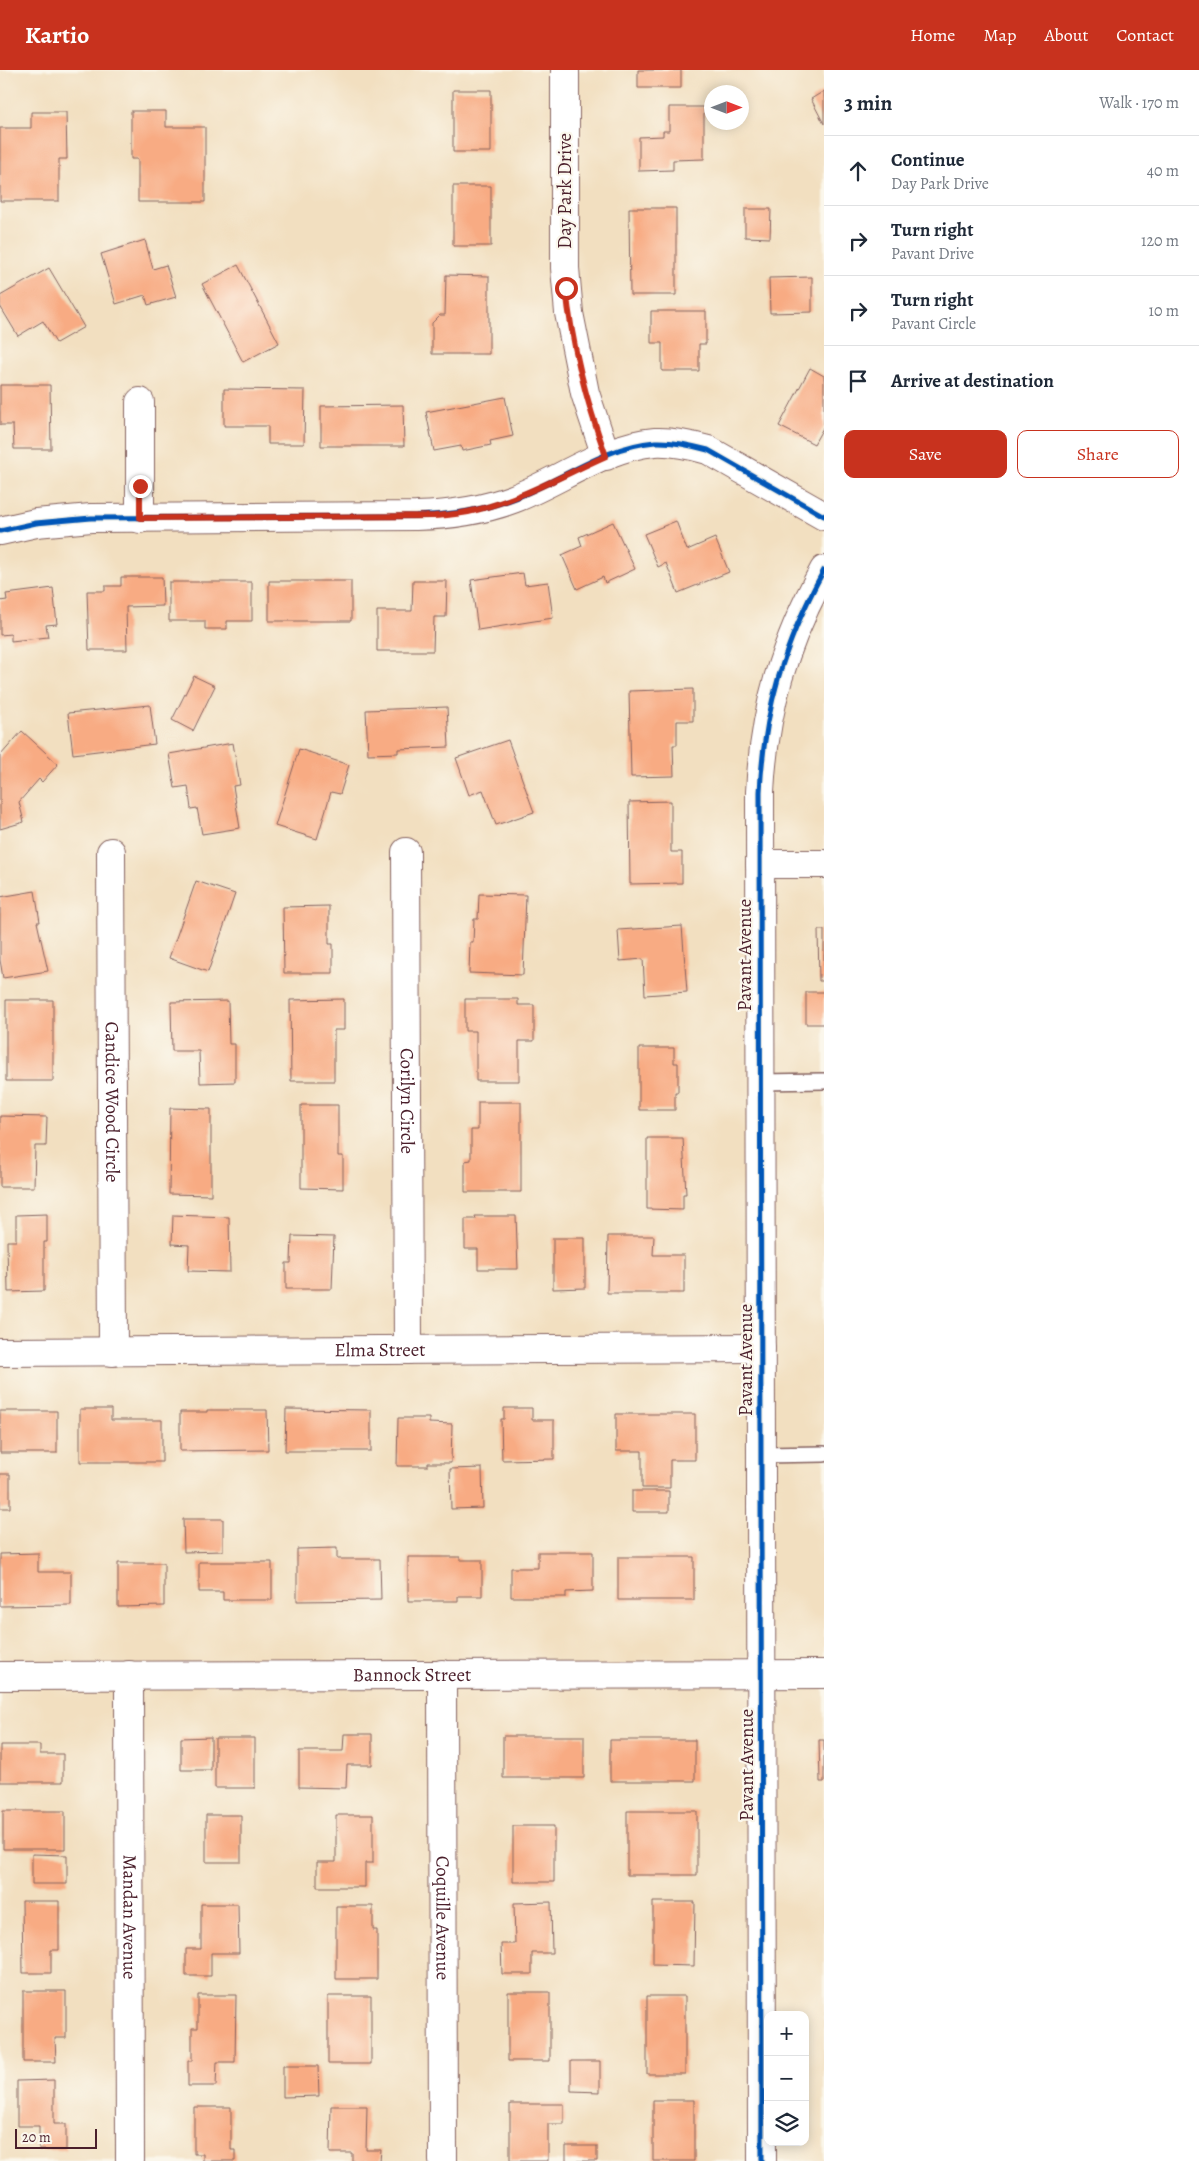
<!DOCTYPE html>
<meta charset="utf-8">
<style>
:root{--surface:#fff;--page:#f2f2f3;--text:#1f2937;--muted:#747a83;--line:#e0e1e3;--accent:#c8321e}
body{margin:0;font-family:Alegreya,serif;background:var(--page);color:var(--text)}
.controls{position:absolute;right:15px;bottom:15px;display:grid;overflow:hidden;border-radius:10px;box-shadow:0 2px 12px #0003}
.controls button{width:45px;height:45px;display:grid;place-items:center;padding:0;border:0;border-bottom:1px solid var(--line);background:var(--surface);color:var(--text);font:25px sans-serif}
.compass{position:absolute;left:704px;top:15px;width:45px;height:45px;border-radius:50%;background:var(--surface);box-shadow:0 2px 12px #0003;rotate:90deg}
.scale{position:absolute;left:15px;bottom:12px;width:82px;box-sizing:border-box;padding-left:5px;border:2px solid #4a1f2b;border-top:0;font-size:14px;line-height:18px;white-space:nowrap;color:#4a1f2b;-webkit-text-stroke:4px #fbf7ec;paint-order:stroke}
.stop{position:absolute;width:15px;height:15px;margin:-11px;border:4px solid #c8321e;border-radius:50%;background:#fff}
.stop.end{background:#c8321e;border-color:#fff;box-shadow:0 1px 5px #0008}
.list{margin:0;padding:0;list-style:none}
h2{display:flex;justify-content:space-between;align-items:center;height:65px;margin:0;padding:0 20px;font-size:21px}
h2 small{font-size:16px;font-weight:400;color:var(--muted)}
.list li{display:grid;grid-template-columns:32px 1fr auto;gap:15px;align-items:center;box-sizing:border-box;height:70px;padding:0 20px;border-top:1px solid var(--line)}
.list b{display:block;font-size:19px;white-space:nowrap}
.list p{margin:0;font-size:16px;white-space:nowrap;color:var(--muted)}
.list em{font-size:16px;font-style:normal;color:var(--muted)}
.actions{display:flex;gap:10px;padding:15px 20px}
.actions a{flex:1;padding:11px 0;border:1px solid var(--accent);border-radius:10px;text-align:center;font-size:18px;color:var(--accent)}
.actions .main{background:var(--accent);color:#fff}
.icon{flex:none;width:28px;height:28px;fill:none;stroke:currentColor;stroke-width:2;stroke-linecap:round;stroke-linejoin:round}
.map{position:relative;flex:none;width:824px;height:2091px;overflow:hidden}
header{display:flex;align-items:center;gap:30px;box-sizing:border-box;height:70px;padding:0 25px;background:var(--accent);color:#fff}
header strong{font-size:24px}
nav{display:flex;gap:28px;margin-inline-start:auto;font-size:18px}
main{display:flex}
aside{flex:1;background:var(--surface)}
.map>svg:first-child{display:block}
.building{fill:#f8ab83}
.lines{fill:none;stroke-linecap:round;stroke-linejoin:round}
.service-casing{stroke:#85625f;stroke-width:18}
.minor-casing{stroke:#85625f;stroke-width:30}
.service{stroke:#fff;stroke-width:15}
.minor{stroke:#fff;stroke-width:28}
.cycleway-casing{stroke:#fbf7ec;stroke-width:8}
.cycleway{stroke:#0057b8;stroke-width:5}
.route{stroke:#c8321e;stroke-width:6}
.labels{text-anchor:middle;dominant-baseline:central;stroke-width:4.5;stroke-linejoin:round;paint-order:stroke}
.street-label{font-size:19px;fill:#4a1f2b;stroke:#fbf7ec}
</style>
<header>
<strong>Kartio</strong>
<nav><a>Home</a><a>Map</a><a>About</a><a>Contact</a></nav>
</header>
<main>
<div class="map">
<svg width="824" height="2091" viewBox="0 0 824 2091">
<rect width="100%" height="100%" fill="#fbf7ec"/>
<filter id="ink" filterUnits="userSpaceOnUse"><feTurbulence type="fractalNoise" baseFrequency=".02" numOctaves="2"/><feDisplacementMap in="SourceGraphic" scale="10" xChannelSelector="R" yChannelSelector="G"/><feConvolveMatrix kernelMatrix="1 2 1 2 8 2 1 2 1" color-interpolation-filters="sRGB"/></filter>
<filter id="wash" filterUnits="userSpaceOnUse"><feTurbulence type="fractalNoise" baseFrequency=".0096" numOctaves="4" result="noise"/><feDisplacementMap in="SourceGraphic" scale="20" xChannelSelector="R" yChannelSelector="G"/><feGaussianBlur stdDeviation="1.12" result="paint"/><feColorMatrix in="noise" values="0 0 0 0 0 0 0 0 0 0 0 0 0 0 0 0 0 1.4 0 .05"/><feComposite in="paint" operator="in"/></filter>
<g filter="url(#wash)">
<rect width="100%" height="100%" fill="#f2dfc0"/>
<g id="blocks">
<path class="building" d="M 638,0 L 681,0 L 681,18 L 638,18 Z
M 453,20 L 491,20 L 491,82 L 453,82 Z
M 824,21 L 824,54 L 811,29 Z
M 669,37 L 704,37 L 704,89 L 673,90 L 673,100 L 639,101 L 639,67 L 663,66 L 663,61 L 669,61 Z
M 131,41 L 166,41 L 166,57 L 205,57 L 205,132 L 138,132 L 138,89 L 131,89 Z
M 31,42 L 66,42 L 67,89 L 59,89 L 59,131 L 0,131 L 0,58 L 31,58 Z
M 453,116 L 491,116 L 491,176 L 453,176 Z
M 629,138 L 676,138 L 676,225 L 630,225 Z
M 745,139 L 771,139 L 770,168 L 745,167 Z
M 145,170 L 153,199 L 166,195 L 176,227 L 148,235 L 145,225 L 116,234 L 101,184 Z
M 238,195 L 279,273 L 243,292 L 202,214 Z
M 49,198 L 84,257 L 56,273 L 43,251 L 18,266 L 0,236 L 0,226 Z
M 446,205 L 489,206 L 489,284 L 432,284 L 432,253 L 440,245 L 445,245 Z
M 812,207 L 812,242 L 770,243 L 769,208 Z
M 651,241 L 706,241 L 706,274 L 699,274 L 699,301 L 662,301 L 662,273 L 651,273 Z
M 810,298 L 824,306 L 824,356 L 814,374 L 779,356 Z
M 0,315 L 50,315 L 51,379 L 14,379 L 13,355 L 0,355 Z
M 224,319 L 305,320 L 304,374 L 268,374 L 268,356 L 224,356 Z
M 505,327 L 513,366 L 490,371 L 491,375 L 462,381 L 461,376 L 434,381 L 426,342 Z
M 403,335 L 404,376 L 321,376 L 321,336 Z
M 676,451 L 687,480 L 715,468 L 729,502 L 678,523 L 666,493 L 658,497 L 644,464 Z
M 613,452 L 635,499 L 605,513 L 603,507 L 577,519 L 562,485 L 582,476 L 579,467 Z
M 523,503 L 525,515 L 548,512 L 553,548 L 478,560 L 471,510 Z
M 121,507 L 162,507 L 163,536 L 126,537 L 127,580 L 89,580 L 87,521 L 105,521 L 105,516 L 121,516 Z
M 269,511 L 351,511 L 351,551 L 269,551 Z
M 413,511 L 447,511 L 446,547 L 434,547 L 433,581 L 377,581 L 377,541 L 412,541 Z
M 169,512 L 252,512 L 252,551 L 227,551 L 227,559 L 205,559 L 205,551 L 169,551 Z
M 53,518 L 57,554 L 46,555 L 48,567 L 11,571 L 11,564 L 0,565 L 0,531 L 7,530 L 6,524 Z
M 194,606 L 215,616 L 193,661 L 172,650 Z
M 693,619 L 693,651 L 677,651 L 677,675 L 673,675 L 674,706 L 631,707 L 629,621 Z
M 150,635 L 155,674 L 73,684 L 68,643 Z
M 447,637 L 449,677 L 398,679 L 398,683 L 368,684 L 366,640 Z
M 22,661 L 58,694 L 42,712 L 39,709 L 19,732 L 24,752 L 0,759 L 0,686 Z
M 508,670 L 534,742 L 496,755 L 483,720 L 469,725 L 456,688 Z
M 233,673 L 240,715 L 233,716 L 240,758 L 202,764 L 197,738 L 191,739 L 188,716 L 175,718 L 169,684 Z
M 299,679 L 349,695 L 340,724 L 331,722 L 317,769 L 275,756 Z
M 671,731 L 671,782 L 682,782 L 682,813 L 630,814 L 629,732 Z
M 196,811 L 235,824 L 208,902 L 169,888 Z
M 35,821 L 40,852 L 37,852 L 48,901 L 3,908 L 0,890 L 0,827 Z
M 479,824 L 526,825 L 523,905 L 469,903 L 470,872 L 473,872 L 474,849 L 478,849 Z
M 329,836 L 329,874 L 333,874 L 333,903 L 284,903 L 283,837 Z
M 682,856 L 687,922 L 645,925 L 643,889 L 620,891 L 618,860 Z
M 818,860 L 824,860 L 824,911 L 819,911 Z
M 806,922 L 824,922 L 824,954 L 806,954 Z
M 344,929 L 344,960 L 334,960 L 334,1011 L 291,1011 L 290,930 Z
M 465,929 L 518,929 L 518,935 L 534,935 L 534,971 L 519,971 L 519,1011 L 476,1011 L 476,961 L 465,961 Z
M 6,930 L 53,930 L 53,1011 L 6,1011 Z
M 228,931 L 229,974 L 235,974 L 235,1012 L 200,1013 L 199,981 L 172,981 L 171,932 Z
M 639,978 L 674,978 L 674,993 L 678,993 L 678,1022 L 675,1022 L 675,1040 L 639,1040 Z
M 478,1032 L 521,1032 L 521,1122 L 465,1122 L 465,1091 L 471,1090 L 471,1060 L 478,1060 Z
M 301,1035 L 338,1035 L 338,1086 L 343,1086 L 343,1119 L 301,1118 Z
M 170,1038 L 211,1039 L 211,1125 L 169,1124 Z
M 0,1046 L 47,1047 L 46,1076 L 35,1076 L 34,1117 L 0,1117 Z
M 647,1068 L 683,1068 L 686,1124 L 683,1124 L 683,1140 L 647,1139 Z
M 47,1144 L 47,1172 L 44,1172 L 44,1221 L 8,1222 L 7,1171 L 16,1171 L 16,1145 Z
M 173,1145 L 229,1147 L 230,1202 L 188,1201 L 189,1175 L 172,1174 Z
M 475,1146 L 516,1146 L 518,1199 L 478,1199 L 478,1179 L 465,1179 L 465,1149 L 476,1149 Z
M 292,1166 L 334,1167 L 332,1219 L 286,1219 L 286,1193 L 291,1193 Z
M 608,1166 L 654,1166 L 653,1185 L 684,1185 L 684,1223 L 607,1223 Z
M 553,1168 L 585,1168 L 585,1218 L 553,1219 Z
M 504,1338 L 532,1338 L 532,1350 L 554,1350 L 554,1389 L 502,1390 L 501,1349 L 504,1349 Z
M 80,1339 L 111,1339 L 111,1350 L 162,1350 L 162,1392 L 80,1392 Z
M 286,1339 L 371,1340 L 371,1381 L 285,1381 Z
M 207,1340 L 267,1340 L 268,1380 L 180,1381 L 180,1342 L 207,1342 Z
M 0,1341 L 57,1341 L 57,1383 L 0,1383 Z
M 616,1344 L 695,1344 L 695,1390 L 670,1390 L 670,1418 L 642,1418 L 642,1381 L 616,1381 Z
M 398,1348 L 429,1348 L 429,1353 L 452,1354 L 451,1393 L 428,1393 L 428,1396 L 397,1396 Z
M 482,1398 L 483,1438 L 451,1439 L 450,1399 Z
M 0,1404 L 10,1404 L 10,1438 L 0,1438 Z
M 632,1421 L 669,1421 L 669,1442 L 632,1442 Z
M 183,1449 L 223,1449 L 223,1481 L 184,1482 Z
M 337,1478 L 337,1489 L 380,1489 L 381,1530 L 297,1531 L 297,1479 Z
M 538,1482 L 593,1482 L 593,1521 L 566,1522 L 566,1527 L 511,1527 L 511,1498 L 538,1498 Z
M 38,1483 L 38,1502 L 71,1502 L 71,1535 L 0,1536 L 0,1484 Z
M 408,1487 L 460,1487 L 460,1490 L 482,1490 L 482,1526 L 458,1526 L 458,1531 L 408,1531 Z
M 618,1487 L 694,1487 L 694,1530 L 618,1530 Z
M 199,1492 L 272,1492 L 272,1530 L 223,1530 L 223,1522 L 199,1522 Z
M 118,1493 L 164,1493 L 164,1536 L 118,1537 Z
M 344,1664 L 372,1664 L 372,1695 L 347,1695 L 346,1718 L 299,1717 L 299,1681 L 343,1681 Z
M 503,1666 L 584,1666 L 584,1708 L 503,1708 Z
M 211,1667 L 211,1700 L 181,1700 L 181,1668 Z
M 215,1668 L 255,1668 L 255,1718 L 215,1718 Z
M 610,1670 L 695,1670 L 695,1711 L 610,1711 Z
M 819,1670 L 824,1670 L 824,1712 L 820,1712 Z
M 0,1675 L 40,1675 L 40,1684 L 63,1684 L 63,1712 L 0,1712 Z
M 3,1741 L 65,1741 L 65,1779 L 3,1779 Z
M 627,1741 L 697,1741 L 697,1805 L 627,1805 Z
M 206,1745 L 241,1745 L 241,1792 L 206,1792 Z
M 336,1745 L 373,1745 L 373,1793 L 365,1793 L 365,1817 L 317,1817 L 317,1792 L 336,1792 Z
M 513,1756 L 554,1756 L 554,1812 L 513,1812 Z
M 32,1784 L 67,1785 L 67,1814 L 32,1814 Z
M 22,1831 L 59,1831 L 59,1880 L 51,1880 L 51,1903 L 23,1903 Z
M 551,1832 L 552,1883 L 532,1883 L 532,1904 L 502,1904 L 501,1874 L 515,1874 L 514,1833 Z
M 653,1832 L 695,1832 L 694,1896 L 653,1895 Z
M 201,1834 L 238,1834 L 239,1883 L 211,1883 L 211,1906 L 186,1906 L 186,1879 L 201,1879 Z
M 336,1836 L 373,1836 L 373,1860 L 377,1860 L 377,1909 L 336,1909 Z
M 23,1921 L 66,1921 L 66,1968 L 55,1968 L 56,1992 L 23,1992 Z
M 508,1922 L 550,1922 L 550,1991 L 508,1991 Z
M 198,1925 L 236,1925 L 235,1992 L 217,1992 L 216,2016 L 188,2016 L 188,1991 L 192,1991 L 192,1958 L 198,1958 Z
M 328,1926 L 371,1926 L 371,1994 L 328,1994 Z
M 647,1926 L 685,1926 L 685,2004 L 647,2004 Z
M 571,1991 L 600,1991 L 600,2022 L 571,2021 Z
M 283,1996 L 318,1996 L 319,2026 L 283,2027 Z
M 54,2010 L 54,2054 L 66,2054 L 66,2080 L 39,2080 L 39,2056 L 17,2056 L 17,2011 Z
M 653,2030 L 694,2030 L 694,2091 L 653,2091 Z
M 510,2034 L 564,2034 L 564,2054 L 548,2054 L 548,2091 L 510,2091 Z
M 331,2036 L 367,2036 L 366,2080 L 381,2080 L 380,2091 L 352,2091 L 352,2083 L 330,2083 Z
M 194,2037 L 231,2037 L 231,2080 L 235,2080 L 235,2091 L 203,2091 L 203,2084 L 194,2084 Z
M 566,2076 L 597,2076 L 597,2091 L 566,2091 Z"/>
</g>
</g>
<g filter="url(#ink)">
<use href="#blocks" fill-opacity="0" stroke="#85625f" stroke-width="1"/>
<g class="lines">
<g class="service-casing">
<path id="service" d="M 761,1012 L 824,1011
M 761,1385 L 824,1384"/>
</g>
<g class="minor-casing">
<g id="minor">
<path d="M 565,0 L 565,198 L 569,243 L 585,323 L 606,386"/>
<path d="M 140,449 L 140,332"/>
<path d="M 0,461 L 36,453 L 91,448 L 416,446 C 450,445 481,441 513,429 C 560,411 605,376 655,372 C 673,371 690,375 708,380 L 824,446"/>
<path id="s1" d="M 111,782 L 113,1282"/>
<path id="s2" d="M 406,782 L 408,1280"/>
<path d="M 760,794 L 824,794"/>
<path id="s3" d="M 0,1282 L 761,1278"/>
<path id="s4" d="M 442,1604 L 443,2091"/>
<path id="s5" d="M 129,1605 L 130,2091"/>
<path id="s6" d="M 0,1606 L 824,1604"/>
<path d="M 762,2091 L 760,722 C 764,639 784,573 824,500"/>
</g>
</g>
<use href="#service" class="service"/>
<use href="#minor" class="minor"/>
<g class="cycleway-casing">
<path id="cycleway" d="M 0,461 L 36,453 L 91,448 L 416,446 C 450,445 481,441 513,429 C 560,411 605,376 655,372 C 673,371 690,375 708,380 L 824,446
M 762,2091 L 760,722 C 764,639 784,573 824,500"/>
</g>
<use href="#cycleway" class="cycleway"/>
</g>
</g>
<g class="lines" filter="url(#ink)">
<path class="route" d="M 140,416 L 140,448 L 434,446 C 448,445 462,444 476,440 C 521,429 563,405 606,386 C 586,331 572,276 566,218"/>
</g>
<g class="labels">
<g class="street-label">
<text transform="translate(565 121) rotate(-90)">Day Park Drive</text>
<text transform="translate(745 885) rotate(-90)">Pavant Avenue</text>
<text stroke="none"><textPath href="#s2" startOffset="249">Corilyn Circle</textPath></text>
<text stroke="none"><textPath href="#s1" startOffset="250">Candice Wood Circle</textPath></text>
<text stroke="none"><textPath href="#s3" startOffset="380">Elma Street</textPath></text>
<text transform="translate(746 1290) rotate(-90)">Pavant Avenue</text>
<text stroke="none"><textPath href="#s6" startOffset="412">Bannock Street</textPath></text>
<text transform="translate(747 1695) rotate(-90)">Pavant Avenue</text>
<text stroke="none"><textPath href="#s5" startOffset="242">Mandan Avenue</textPath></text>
<text stroke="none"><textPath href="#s4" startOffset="244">Coquille Avenue</textPath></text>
</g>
</g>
</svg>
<div class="controls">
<button>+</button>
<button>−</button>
<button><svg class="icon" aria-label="layers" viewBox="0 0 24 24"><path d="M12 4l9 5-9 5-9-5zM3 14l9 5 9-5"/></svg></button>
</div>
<svg class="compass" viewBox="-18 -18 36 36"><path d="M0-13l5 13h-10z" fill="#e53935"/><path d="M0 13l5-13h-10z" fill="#747a83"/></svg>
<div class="scale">20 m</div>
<div class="stop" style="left:566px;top:218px"></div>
<div class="stop end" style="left:140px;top:416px"></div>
</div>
<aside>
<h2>3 min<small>Walk · 170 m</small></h2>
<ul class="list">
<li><svg class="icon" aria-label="ahead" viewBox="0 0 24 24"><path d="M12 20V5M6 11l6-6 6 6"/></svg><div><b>Continue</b><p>Day Park Drive</p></div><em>40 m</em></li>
<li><svg class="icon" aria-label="right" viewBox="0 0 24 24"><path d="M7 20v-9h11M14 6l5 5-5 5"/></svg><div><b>Turn right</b><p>Pavant Drive</p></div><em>120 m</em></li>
<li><svg class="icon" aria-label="right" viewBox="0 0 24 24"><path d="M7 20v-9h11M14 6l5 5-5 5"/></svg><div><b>Turn right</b><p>Pavant Circle</p></div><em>10 m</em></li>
<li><svg class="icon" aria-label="arrive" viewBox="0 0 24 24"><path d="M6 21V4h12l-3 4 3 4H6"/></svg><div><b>Arrive at destination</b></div></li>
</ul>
<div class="actions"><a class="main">Save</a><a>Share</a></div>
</aside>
</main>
